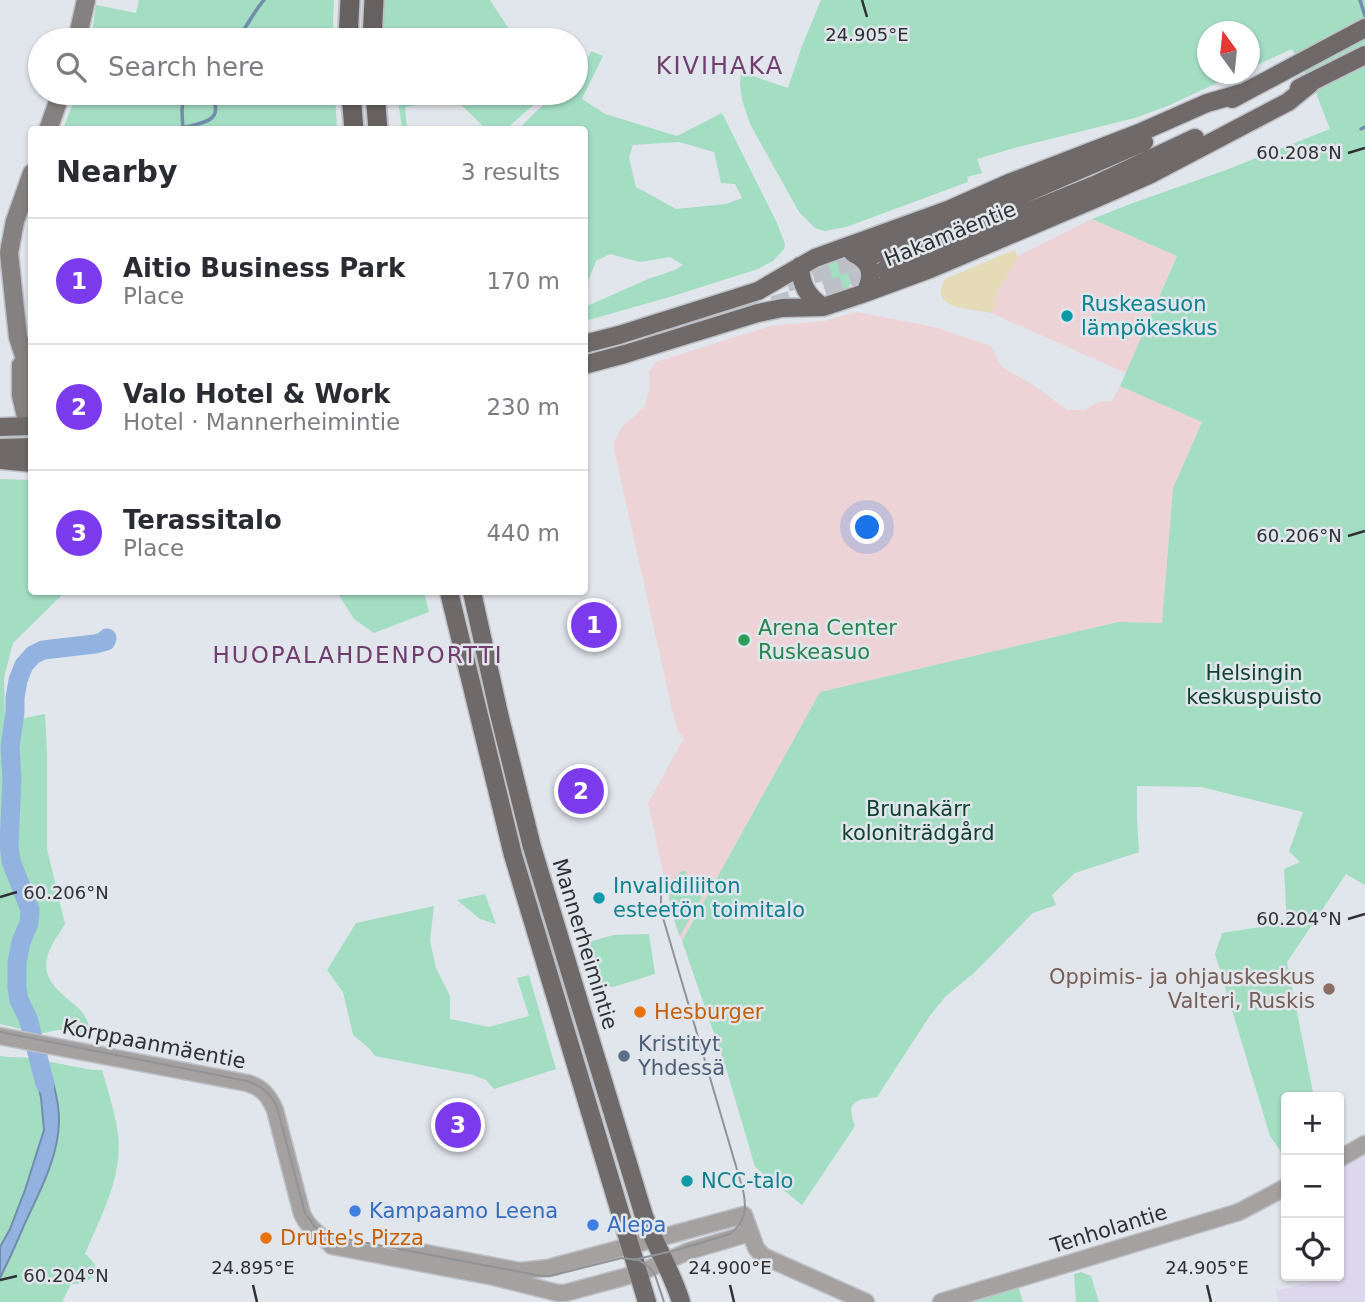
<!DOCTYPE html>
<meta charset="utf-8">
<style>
:root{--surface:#fff;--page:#f2f2f3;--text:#2b2b33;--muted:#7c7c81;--line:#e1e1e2;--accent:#7c3aed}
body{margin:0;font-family:"DejaVu Sans",sans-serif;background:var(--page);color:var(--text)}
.controls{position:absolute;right:21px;bottom:21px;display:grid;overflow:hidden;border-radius:7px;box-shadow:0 2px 5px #0004}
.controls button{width:63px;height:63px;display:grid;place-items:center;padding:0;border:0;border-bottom:2px solid var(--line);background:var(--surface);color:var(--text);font:35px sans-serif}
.compass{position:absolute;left:1197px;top:21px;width:63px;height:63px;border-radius:50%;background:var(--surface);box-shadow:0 2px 5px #0004;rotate:345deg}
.you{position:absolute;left:868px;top:528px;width:24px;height:24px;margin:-18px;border:5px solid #fff;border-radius:50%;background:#1a73e8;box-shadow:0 0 0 10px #1a73e833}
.badge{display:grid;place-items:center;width:46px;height:46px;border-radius:50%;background:var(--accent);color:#fff;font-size:23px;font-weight:700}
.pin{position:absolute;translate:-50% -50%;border:4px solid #fff;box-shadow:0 2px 7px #0006}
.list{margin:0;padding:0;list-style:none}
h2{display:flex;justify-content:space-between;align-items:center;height:91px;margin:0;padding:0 28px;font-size:30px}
h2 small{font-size:23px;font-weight:400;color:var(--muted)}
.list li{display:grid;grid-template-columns:46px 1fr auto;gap:21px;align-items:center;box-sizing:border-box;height:126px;padding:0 28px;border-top:2px solid var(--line)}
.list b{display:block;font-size:26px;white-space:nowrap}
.list p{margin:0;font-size:23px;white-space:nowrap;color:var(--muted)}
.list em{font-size:23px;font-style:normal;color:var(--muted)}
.icon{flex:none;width:38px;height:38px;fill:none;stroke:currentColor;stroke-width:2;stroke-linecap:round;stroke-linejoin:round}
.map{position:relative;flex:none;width:1365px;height:1302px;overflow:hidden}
.search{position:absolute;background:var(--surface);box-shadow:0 2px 5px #0004;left:28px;top:28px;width:560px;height:77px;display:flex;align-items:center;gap:18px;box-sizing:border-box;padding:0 24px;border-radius:38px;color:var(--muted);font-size:26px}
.panel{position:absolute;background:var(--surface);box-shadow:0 2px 5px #0004;left:28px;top:126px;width:560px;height:469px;border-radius:7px}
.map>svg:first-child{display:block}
.industrial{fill:#eed3d6}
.medical{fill:#ddd7ed}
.green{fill:#a3dec3;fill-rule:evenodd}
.sand{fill:#e5dbb6}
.water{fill:#92b3e0;stroke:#748cac;stroke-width:2}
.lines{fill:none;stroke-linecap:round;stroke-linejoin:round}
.stream{stroke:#748cac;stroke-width:3.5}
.river{stroke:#92b3e0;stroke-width:19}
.primary-tunnel{stroke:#bdc1c7;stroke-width:18;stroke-dasharray:18 9;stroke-linecap:butt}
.tertiary-casing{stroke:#bdc1c7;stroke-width:19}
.secondary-casing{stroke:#bdc1c7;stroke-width:21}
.primary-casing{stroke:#bdc1c7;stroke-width:21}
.trunk-casing{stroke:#bdc1c7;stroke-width:23}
.tertiary{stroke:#a5a1a1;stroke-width:16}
.secondary{stroke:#868181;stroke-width:18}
.primary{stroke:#706969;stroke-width:18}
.trunk{stroke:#666060;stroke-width:19}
.tram{stroke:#909398;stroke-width:2}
.ticks{fill:none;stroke:#2e3032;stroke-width:2.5}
.culture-dot{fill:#0f9aa8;stroke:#e1e5ec;stroke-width:2.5}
.leisure-dot{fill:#2e9e5b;stroke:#e1e5ec;stroke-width:2.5}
.education-dot{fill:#8d6e63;stroke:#e1e5ec;stroke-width:2.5}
.food-dot{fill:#e8710a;stroke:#e1e5ec;stroke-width:2.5}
.service-dot{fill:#5c6f8a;stroke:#e1e5ec;stroke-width:2.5}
.shop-dot{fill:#3f7fe0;stroke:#e1e5ec;stroke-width:2.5}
.labels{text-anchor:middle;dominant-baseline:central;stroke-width:5;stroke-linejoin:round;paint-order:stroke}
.street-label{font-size:21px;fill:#2e3032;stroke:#e1e5ec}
.culture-label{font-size:21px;fill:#0d838f;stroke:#e1e5ec;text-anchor:start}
.leisure-label{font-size:21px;fill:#27864d;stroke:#e1e5ec;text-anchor:start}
.park-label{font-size:21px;fill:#0f4230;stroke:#e1e5ec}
.education-label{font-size:21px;fill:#785e54;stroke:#e1e5ec;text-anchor:end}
.food-label{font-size:21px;fill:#c56008;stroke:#e1e5ec;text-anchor:start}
.service-label{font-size:21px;fill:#4e5e75;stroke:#e1e5ec;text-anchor:start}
.shop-label{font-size:21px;fill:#366cbe;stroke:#e1e5ec;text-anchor:start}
.neighbourhood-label{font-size:23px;letter-spacing:2px;fill:#713d6e;stroke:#e1e5ec}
.quarter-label{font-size:24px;letter-spacing:2px;fill:#713d6e;stroke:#e1e5ec}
.ticks-label{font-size:18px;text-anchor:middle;fill:#2e3032;stroke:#e1e5ec;stroke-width:5;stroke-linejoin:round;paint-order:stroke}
</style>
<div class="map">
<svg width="1365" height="1302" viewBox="0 0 1365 1302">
<rect width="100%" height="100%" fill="#e1e5ec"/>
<path class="industrial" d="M 1092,219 L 1177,255 L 1126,373 L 991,313 L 997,302 L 993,300 L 1018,256 Z
M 857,312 L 934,327 L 991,346 L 997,359 L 1002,367 L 1035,386 L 1067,410 L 1085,410 L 1099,402 L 1112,401 L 1120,386 L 1202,422 L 1173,488 L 1162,623 L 1118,622 L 820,692 L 682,941 L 678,933 L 669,900 L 648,803 L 684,738 L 678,732 L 671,705 L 614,450 L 614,442 L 622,427 L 644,407 L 650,388 L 649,372 L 656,362 L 770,326 L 824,321 Z"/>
<path class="medical" d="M 1365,1154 L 1365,1302 L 1279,1302 L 1276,1291 L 1333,1276 L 1339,1276 L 1339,1169 Z"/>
<path class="green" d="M 139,0 L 334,0 L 333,19 L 334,40 L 91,40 L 96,5 L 136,13 Z
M 381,0 L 490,0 L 516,40 L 379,40 Z
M 821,0 L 1365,0 L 1365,885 L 1346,874 L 1287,962 L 1314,1097 L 1286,1097 L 1286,1159 L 1270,1136 L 1215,954 L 1222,933 L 1287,923 L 1284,869 L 1300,862 L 1289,851 L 1303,812 L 1201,787 L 1137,786 L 1137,816 L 1139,852 L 1075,873 L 1052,895 L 1056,905 L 1033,913 L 975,972 L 946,996 L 929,1017 L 877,1097 C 856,1100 845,1101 855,1126 L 802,1205 L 755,1167 L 726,1068 L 682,941 L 820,692 L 1118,622 L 1162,623 L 1173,488 L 1202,422 L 1120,386 L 1177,256 L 1092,219 L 1133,203 L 1226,170 L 1330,129 L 1316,93 L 1292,49 L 1250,68 L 1250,32 L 1208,32 L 1208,74 L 1236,74 L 1170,105 L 1135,118 L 1014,148 L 977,159 L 982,173 L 967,177 L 968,182 L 846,227 L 824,231 L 815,228 L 799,212 L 750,124 L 742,100 L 740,84 L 741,72 L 788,88 L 802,46 Z
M 591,51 L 603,56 L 582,99 L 605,114 L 677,136 L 722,113 L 777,223 L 785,244 L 784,249 L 773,261 L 758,269 L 673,296 L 585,321 L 585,307 L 648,279 L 675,270 L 683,265 L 670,257 L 640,262 L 610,254 L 596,261 L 585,289 L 584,130 L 519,129 C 530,117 548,98 564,93 C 566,93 574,93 576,93 L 576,82 ZM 679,142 L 714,152 L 721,183 L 735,184 L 742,198 L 726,204 L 676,209 L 636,187 L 629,158 L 633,145 Z
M 77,93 L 335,93 L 337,129 L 63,129 Z
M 397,93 L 552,93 L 538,101 L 505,130 L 486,129 L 456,100 L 405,107 L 407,129 L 402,129 Z
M821 276a16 16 0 1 1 32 0a16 16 0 1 1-32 0Z
M 0,479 L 31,480 L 32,592 L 65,592 L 13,643 L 4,678 L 5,722 L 45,714 L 47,754 L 47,849 L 65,924 C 49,949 34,968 61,993 C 68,1000 76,1005 82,1012 C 88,1019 90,1029 93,1038 C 82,1036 73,1032 61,1030 C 54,1030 51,1032 44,1033 C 36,1034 10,1026 0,1024 Z
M 337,592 L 424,592 L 429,612 L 374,633 L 354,619 Z
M 684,870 L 702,897 L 680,936 C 677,930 675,922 673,915 C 668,896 665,882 684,870 Z
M 485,894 L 496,924 L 480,919 L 457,900 Z
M 434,906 L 430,941 L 436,968 L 450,996 L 450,1019 L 489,1027 L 529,1016 L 517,978 L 529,975 L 556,1069 L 494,1089 L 486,1080 L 473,1075 L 375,1056 L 369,1048 L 353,1035 L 343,992 L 327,970 L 356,923 Z
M 649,934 L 655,974 L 613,987 L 593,984 L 581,944 L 614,935 Z
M 0,1056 C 11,1058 22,1056 33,1059 L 41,1098 L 44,1130 L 25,1190 L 10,1229 L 0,1247 Z
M 46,1061 L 92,1070 L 102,1070 C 108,1091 115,1112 118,1134 C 123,1177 101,1216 85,1254 C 106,1270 93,1285 71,1284 L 62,1302 L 0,1302 L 0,1278 L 47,1176 L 59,1123 L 58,1102 L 53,1081 Z
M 1081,1272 L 1091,1276 L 1099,1302 L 1076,1302 L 1074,1274 Z
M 1019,1288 L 1023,1302 L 972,1302 Z"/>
<path class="sand" d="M 1014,250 L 1018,256 L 993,300 L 997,302 L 991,313 C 971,308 927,310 945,279 Z"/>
<path class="water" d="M 33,1059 L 46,1061 C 53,1080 59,1099 59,1120 C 59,1156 40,1191 25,1223 C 17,1242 9,1260 0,1278 L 0,1247 L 10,1229 L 25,1190 L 44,1130 L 41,1098 Z"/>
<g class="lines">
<path class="stream" d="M 1360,0 L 1365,16
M 236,40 C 247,28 253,12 264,0
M 183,127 C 182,115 180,103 188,93
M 183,128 C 205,122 226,121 210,93
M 1361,129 L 1365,127"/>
<path class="river" d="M 45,1084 L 28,1018 L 19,1000 L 17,988 L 17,962 L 21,942 L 29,923 L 30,910 L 11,861 L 9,844 L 12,779 L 10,747 L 15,712 L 15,698 L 18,680 L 24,665 L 33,655 L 43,650 L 95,644 L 106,641 L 107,638"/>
<path class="primary-tunnel" d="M 787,283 L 870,256
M 773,305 L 839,286 L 883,270"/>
<g class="tertiary-casing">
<path id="tertiary" d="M 0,1036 L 247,1083 C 262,1087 269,1096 275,1110 L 302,1214 C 310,1231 321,1234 332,1246 L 494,1277 L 558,1293 L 565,1293 L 639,1273 L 689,1251 L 750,1233
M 1339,1159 L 1365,1144
M 405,1249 L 520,1271 L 548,1268 L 744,1215 L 756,1248 L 763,1256 L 866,1302
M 941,1302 L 1239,1212 L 1286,1187"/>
</g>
<g class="secondary-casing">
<path id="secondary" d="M 77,40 L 86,0
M 48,130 L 61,93
M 32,173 L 15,221 L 9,253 L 18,337 L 32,381
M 21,365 L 21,395 L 28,426"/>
</g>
<g class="primary-casing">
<path id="primary" d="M 1299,88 L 1365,55
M 1232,99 L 1365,28
M 853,253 C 872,262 874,275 865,293
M 870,256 L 952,225 L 1144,142
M 800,266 C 801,285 807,296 823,307
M 884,270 L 1099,183 L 1195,138
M 584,344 L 619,335 L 758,291 L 815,258 L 948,210 L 1009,183 L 1139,133 L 1207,103 L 1242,93
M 584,365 L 625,354 L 758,313 L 782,308 L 823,307 L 865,293 L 930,269 L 1097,198 L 1149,175 L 1288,102 L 1310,84
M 0,427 L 32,426
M 0,448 L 32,447
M 0,460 L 32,463
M 449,592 L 513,855 L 647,1302
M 472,592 L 499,714 L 532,847 L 644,1216 C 655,1245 672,1272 681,1302"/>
</g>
<g class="trunk-casing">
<path id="trunk" d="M 348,40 L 350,0
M 372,40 L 374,0
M 351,93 L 354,130
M 375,93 L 378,130"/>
</g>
<use href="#tertiary" class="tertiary"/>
<use href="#secondary" class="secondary"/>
<use href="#primary" class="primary"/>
<use href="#trunk" class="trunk"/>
<path class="tram" d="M 0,1032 L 247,1081 C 262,1086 270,1093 277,1107 L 305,1213 L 315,1227 L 330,1236 L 542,1276 L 550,1276 L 622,1258 L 639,1260 L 650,1268 L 655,1275 L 664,1302
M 633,1260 L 677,1250 L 730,1234 C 746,1222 747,1208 743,1190 L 661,911 L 661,894 L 666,884"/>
</g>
<path class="ticks" d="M 862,0 L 867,17M 1348,153 L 1365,148M 1348,536 L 1365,531M 0,897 L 17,892M 1348,919 L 1365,914M 0,1280 L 17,1276M 253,1285 L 257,1302M 730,1285 L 734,1302M 1207,1285 L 1211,1302"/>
<g class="culture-dot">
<circle cx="1067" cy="316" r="7"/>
<circle cx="599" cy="898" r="7"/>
<circle cx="687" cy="1181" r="7"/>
</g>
<circle class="leisure-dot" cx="744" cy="640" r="7"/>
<circle class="education-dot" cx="1329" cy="989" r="7"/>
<g class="food-dot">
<circle cx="640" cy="1012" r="7"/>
<circle cx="266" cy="1238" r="7"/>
</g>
<circle class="service-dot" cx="624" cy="1056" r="7"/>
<g class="shop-dot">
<circle cx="355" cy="1211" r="7"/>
<circle cx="593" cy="1225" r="7"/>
</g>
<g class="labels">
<g class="street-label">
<text transform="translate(950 234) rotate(-22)">Hakamäentie</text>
<text transform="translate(585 944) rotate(73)">Mannerheimintie</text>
<text transform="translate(154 1044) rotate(11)">Korppaanmäentie</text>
<text transform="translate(1109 1229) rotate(-17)">Tenholantie</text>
</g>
<g class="culture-label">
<text x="1081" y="304">Ruskeasuon<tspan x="1081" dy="24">lämpökeskus</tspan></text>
<text x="613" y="886">Invalidiliiton<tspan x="613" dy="24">esteetön toimitalo</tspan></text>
<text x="701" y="1181">NCC-talo</text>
</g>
<g class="leisure-label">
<text x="758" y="628">Arena Center<tspan x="758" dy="24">Ruskeasuo</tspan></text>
</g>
<g class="park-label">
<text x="1254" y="673">Helsingin<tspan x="1254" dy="24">keskuspuisto</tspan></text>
<text x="918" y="809">Brunakärr<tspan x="918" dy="24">koloniträdgård</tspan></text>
</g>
<g class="education-label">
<text x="1315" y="977">Oppimis- ja ohjauskeskus<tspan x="1315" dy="24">Valteri, Ruskis</tspan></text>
</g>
<g class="food-label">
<text x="654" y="1012">Hesburger</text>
<text x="280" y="1238">Drutte's Pizza</text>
</g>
<g class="service-label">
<text x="638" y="1044">Kristityt<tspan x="638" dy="24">Yhdessä</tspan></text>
</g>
<g class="shop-label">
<text x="369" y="1211">Kampaamo Leena</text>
<text x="607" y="1225">Alepa</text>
</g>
<g class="neighbourhood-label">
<text x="358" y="655">HUOPALAHDENPORTTI</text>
</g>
<g class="quarter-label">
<text x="720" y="66">KIVIHAKA</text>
</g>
</g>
<g class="ticks-label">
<text x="867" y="41">24.905°E</text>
<text x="1299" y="159">60.208°N</text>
<text x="1299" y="542">60.206°N</text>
<text x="66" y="899">60.206°N</text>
<text x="1299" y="925">60.204°N</text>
<text x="253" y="1274">24.895°E</text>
<text x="730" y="1274">24.900°E</text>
<text x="1207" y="1274">24.905°E</text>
<text x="66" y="1282">60.204°N</text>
</g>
</svg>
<div class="controls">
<button>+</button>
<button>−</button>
<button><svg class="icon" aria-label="locate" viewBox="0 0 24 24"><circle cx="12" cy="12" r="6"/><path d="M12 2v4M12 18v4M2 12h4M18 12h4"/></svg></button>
</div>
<svg class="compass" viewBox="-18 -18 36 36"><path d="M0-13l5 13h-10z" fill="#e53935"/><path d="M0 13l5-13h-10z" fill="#7c7c81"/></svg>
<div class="you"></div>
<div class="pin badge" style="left:594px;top:625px">1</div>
<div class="pin badge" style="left:581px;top:791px">2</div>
<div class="pin badge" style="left:458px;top:1125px">3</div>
<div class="search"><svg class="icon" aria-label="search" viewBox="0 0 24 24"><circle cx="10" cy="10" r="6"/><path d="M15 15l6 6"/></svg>Search here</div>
<section class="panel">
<h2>Nearby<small>3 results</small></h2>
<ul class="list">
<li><span class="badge">1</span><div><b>Aitio Business Park</b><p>Place</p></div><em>170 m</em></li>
<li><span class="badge">2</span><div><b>Valo Hotel &amp; Work</b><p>Hotel · Mannerheimintie</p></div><em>230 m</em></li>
<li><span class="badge">3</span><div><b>Terassitalo</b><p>Place</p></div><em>440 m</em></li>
</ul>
</section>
</div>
